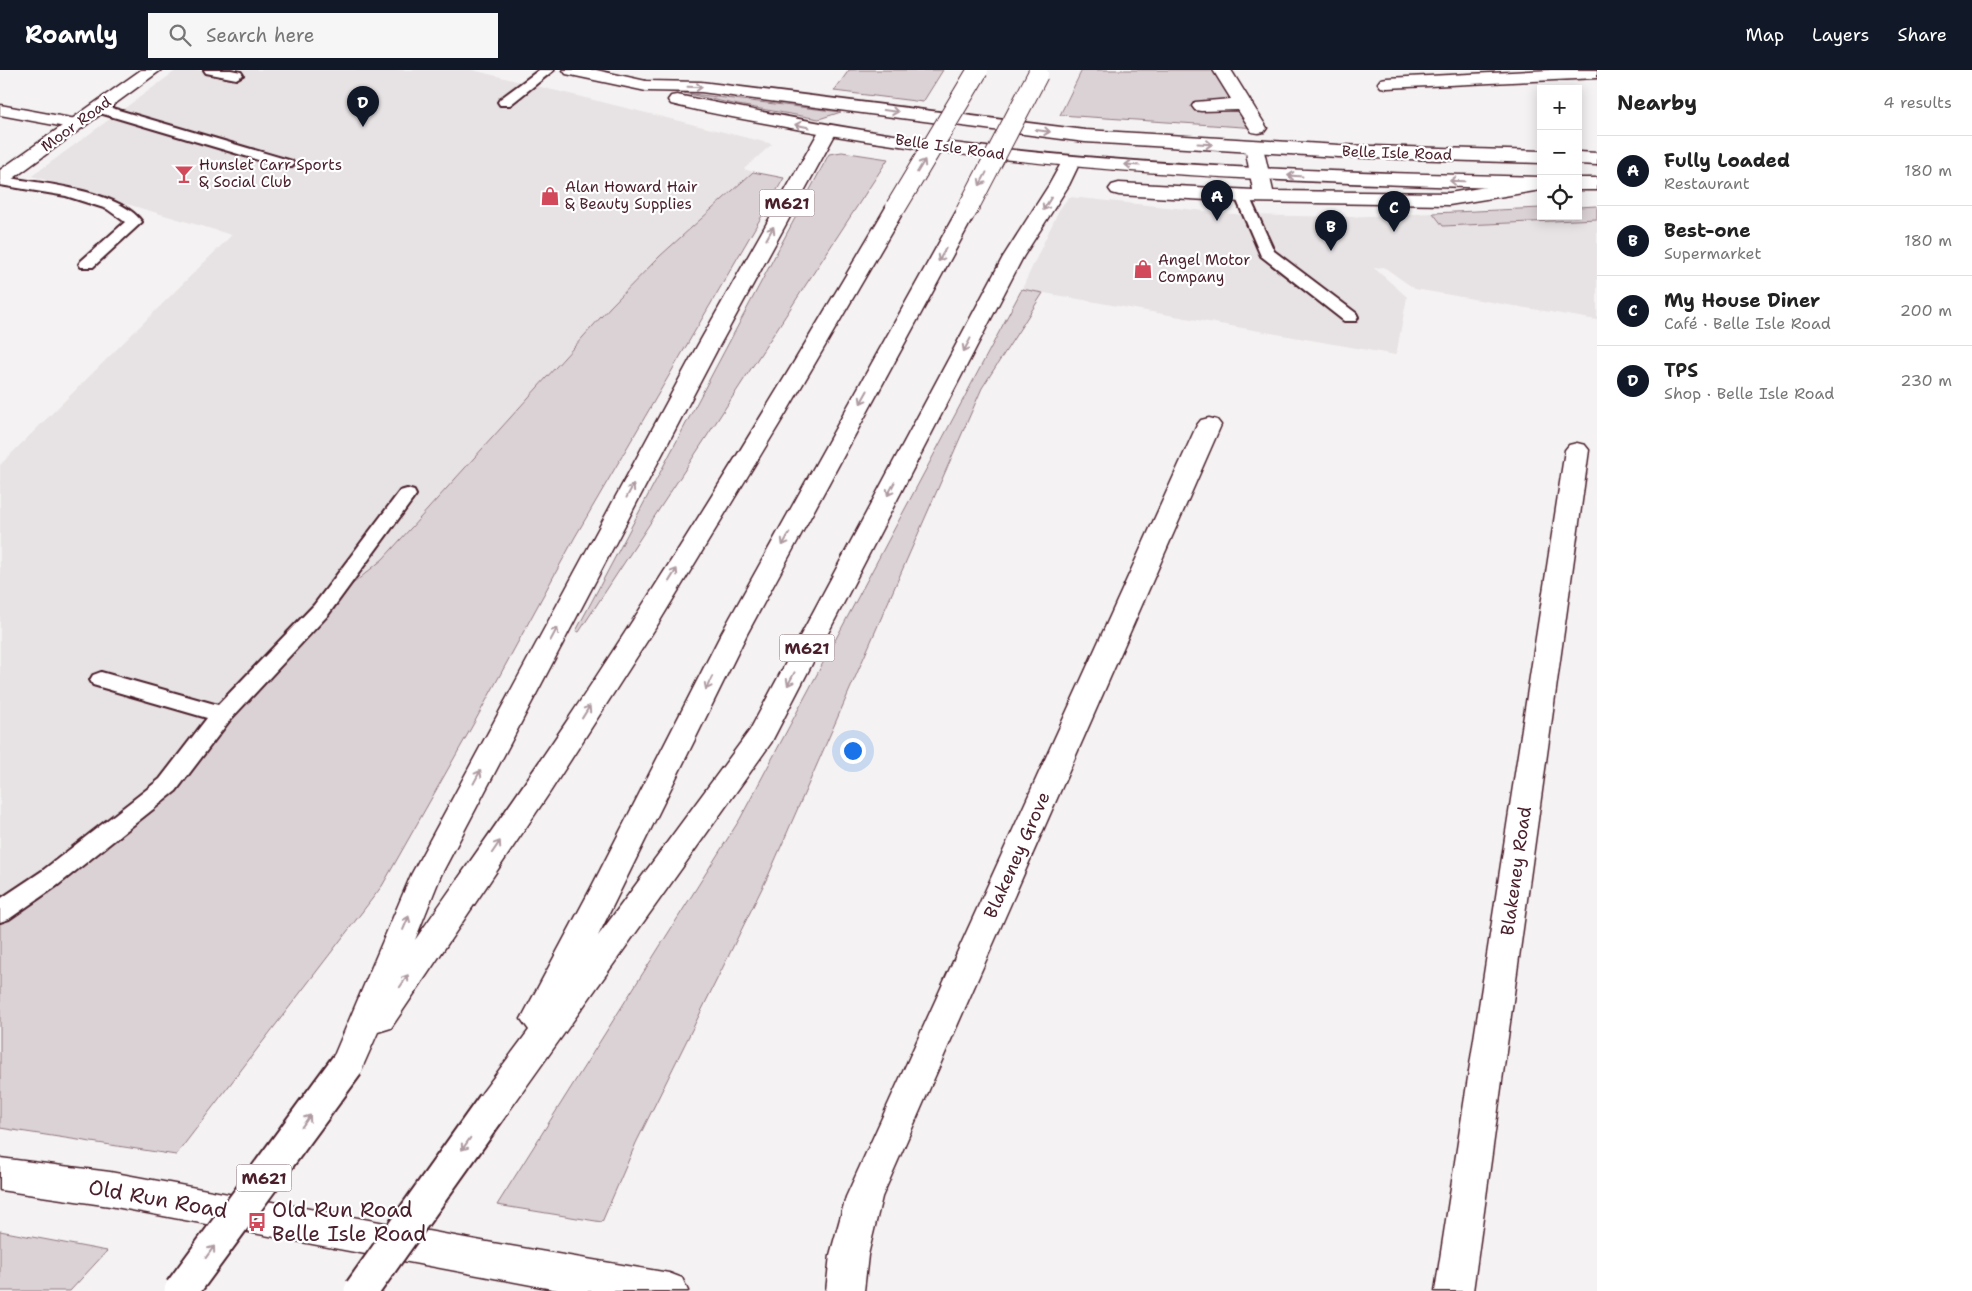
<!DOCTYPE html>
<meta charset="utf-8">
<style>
:root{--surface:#fff;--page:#f6f6f6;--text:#222;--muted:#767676;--line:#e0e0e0;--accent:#111827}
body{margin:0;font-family:"Shantell Sans",sans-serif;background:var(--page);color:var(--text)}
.controls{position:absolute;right:15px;top:15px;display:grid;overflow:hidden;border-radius:0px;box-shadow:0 2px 12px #0003}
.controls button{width:45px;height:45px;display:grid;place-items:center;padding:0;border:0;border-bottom:1px solid var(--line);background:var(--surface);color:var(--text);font:25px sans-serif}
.you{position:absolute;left:852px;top:680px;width:18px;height:18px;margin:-12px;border:4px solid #fff;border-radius:50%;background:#1a73e8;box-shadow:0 0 0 8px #1a73e833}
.badge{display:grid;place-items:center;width:32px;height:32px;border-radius:50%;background:var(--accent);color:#fff;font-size:16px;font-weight:700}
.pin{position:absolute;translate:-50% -41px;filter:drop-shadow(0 1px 2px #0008)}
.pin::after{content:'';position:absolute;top:26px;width:18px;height:15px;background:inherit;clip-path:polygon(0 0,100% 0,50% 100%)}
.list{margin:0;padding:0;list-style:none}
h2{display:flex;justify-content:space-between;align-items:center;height:65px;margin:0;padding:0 20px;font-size:21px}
h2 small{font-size:16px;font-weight:400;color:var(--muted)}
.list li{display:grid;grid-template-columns:32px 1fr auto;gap:15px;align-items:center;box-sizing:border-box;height:70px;padding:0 20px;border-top:1px solid var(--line)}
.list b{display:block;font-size:19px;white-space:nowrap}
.list p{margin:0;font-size:16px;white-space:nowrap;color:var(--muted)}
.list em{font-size:16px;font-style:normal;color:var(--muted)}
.icon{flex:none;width:28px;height:28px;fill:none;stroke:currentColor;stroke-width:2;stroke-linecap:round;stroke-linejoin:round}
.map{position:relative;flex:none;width:1597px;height:1221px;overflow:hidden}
header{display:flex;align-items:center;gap:30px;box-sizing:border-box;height:70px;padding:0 25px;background:var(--accent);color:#fff}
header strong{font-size:24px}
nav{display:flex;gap:28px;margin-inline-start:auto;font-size:18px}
.search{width:350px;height:45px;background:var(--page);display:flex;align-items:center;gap:12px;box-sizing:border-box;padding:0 18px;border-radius:0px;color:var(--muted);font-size:19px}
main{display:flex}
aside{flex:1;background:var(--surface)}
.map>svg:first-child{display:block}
.built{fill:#e7e2e3}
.green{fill:#dbd2d5;stroke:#927880}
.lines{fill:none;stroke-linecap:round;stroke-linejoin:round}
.service-casing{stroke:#4a1f2b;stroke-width:4}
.minor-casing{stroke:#4a1f2b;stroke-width:3}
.tertiary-casing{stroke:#4a1f2b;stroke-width:3}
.motorway-casing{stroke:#4a1f2b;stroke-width:3}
.service{fill:#fff;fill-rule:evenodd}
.minor{fill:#fff;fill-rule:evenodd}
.tertiary{fill:#fff;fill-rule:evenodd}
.motorway{fill:#fff;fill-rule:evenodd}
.motorway-bridge-far1-casing{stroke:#4a1f2b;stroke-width:22;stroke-linecap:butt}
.motorway-bridge-casing{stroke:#4a1f2b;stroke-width:37;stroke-linecap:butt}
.motorway-bridge-far1{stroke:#fff;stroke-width:20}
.motorway-bridge{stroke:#fff;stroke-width:33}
.oneway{stroke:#ae9aa0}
.labels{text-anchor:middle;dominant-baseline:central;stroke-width:4.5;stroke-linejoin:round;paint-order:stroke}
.far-street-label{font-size:15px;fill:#4a1f2b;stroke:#fff}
.far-poi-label{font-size:15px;fill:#4a1f2b;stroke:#fff;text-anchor:start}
.shield{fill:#fff;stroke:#80626b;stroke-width:1}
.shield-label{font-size:16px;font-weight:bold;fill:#4a1f2b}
.street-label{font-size:18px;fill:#4a1f2b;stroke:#fff}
.near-street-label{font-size:21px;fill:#4a1f2b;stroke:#fff}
.near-poi-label{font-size:21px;fill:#4a1f2b;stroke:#fff;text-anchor:start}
</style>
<header>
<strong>Roamly</strong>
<div class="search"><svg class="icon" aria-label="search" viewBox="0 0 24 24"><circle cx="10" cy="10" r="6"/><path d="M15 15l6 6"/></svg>Search here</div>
<nav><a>Map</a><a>Layers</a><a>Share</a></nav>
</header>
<main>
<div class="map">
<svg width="1597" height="1221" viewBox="0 0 1597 1221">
<rect width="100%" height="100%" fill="#f4f2f2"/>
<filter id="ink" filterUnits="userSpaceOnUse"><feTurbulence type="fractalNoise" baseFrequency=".02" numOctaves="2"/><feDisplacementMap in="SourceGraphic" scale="10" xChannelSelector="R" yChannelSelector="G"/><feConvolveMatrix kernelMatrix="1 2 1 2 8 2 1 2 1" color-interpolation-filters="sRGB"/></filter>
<g filter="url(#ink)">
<path class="built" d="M 177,0 L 472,0 L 772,74 L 744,99 L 753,102 L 660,186 L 610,237 L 383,489 L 321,540 L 168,715 L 0,842 L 0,395 L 232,165 L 32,106 Z
M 1069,127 L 1243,145 L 1348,147 L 1433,143 L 1443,156 L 1597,149 L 1597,250 L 1415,219 L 1384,197 L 1374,198 L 1407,227 L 1396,285 L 1022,219 L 1059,140 Z"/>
<path class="green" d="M 849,0 L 943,0 L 923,32 L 834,21 Z
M 1082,0 L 1222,0 L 1258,58 L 1060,45 Z
M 684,23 L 841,42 L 819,49 L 738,35 Z
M 842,82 L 888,89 L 579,562 L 576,561 L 829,84 Z
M 753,102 L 784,108 L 575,467 L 474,653 L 382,816 L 176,1085 L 0,1058 L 0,842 L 168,715 L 321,540 L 383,489 L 610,237 L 660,186 Z
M 1597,136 L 1597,149 L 1443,156 L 1433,143 L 1541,138 L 1541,146 L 1578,146 L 1578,137 Z
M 1022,219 L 1043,223 L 982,318 L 769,804 L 636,1073 L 602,1152 L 497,1135 L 740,749 Z
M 0,1161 L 107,1181 L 70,1221 L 0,1221 Z"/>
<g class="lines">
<g class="service-casing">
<path id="service" d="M 204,0 L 231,0 L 241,2 L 243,5 L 236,9 L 206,3 Z
M 539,0 L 554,0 L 510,35 L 500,35 L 498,32 L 500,29 Z
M 98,34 L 292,91 L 294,94 L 292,97 L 282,97 L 93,41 L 91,38 Z
M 0,107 C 36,112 120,120 142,152 L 93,197 L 81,197 L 79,194 L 81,191 L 125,152 L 107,139 L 66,126 L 0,115 Z
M 1242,122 L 1247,123 L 1249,126 L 1274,181 L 1356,243 L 1358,247 L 1356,251 L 1344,251 L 1261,186 L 1235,126 L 1237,123 Z
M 407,419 L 414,421 L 416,425 L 328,545 L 230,650 L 176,721 L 58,815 L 9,849 L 0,852 L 0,829 L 42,801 L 160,709 L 207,648 L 93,615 L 90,610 L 93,605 L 101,602 L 218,635 L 314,535 L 400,421 Z"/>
</g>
<g class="minor-casing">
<path id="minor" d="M 1213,0 L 1231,0 L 1267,58 L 1264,62 L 1258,63 L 1252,62 L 1238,40 L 1201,41 L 1195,40 L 1192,36 L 1195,32 L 1231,29 Z
M 1551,0 L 1597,0 L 1597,8 L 1387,18 L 1381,17 L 1378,13 L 1381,9 L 1387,8 Z
M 0,35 L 76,49 L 82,50 L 85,54 L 82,58 L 76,59 L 0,45 Z
M 1254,71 L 1261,73 L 1263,77 L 1273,121 L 1449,123 L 1541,108 L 1541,120 L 1449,135 L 1242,132 L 1119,125 L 1112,123 L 1109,119 L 1112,115 L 1119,113 L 1253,120 L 1245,77 L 1247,73 Z
M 1209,348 L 1217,350 L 1221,355 L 882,1127 L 868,1185 L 864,1221 L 826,1221 L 830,1185 L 846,1127 L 1197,355 L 1201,350 Z
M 1577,373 L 1585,375 L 1589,380 L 1473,1221 L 1435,1221 L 1565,380 L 1569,375 Z"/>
</g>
<g class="tertiary-casing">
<path id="tertiary" d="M 141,0 L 161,0 L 7,113 L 0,115 L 0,100 Z
M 563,0 L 596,0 L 646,11 L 701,12 L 1085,60 L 1339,75 L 1541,81 L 1541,93 L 1339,87 L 1085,72 L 701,22 L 646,21 L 566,4 Z
M 677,25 C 758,41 840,58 922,69 C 1127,97 1334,102 1541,107 L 1541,119 C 1283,112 1024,104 770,54 C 737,48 703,42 671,34 L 668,30 L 671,26 Z
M 1578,82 L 1597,83 L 1597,95 L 1578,94 Z
M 1578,108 L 1597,108 L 1597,120 L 1578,120 Z
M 0,1088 L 110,1102 L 487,1172 L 669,1203 L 682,1208 L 688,1221 L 563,1221 L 110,1136 L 0,1120 Z"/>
</g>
<g class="motorway-casing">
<path id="motorway" d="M 828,56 L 834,57 L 837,61 L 717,280 L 441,805 L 415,870 C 476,783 538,696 596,607 C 697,453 793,296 886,137 L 889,133 L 896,131 L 903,133 L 906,137 L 786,343 L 658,554 L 550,722 L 391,958 L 378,962 L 359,1005 L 347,1010 L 335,1005 L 330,995 L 411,805 L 695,280 L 819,61 L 822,57 Z
M 1071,86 L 1078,88 L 1080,92 L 1069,115 L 1023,187 L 771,673 L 506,1045 L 494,1049 L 482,1045 L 477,1034 L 482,1023 L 529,960 L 521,949 L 591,818 L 721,564 L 956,142 L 959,138 L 966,136 L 973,138 L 976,142 L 747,564 L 598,866 L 750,660 L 1003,187 L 1049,115 L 1064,88 Z"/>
</g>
<use href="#service" class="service"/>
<use href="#minor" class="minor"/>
<use href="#tertiary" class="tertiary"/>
<use href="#motorway" class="motorway"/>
<g class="motorway-bridge-far1-casing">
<path id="motorway-bridge-far1" d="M 896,137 L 978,0
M 966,142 L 1038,4"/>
</g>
<g class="motorway-bridge-casing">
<path id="motorway-bridge" d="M 181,1221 L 347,995
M 361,1221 L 494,1034"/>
</g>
<use href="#motorway-bridge-far1" class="motorway-bridge-far1"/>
<use href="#motorway-bridge" class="motorway-bridge"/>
</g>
<defs><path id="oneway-shaft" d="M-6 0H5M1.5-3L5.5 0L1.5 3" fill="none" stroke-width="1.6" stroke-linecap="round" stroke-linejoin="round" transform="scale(1.25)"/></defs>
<g class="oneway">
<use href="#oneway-shaft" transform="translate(695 17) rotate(2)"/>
<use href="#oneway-shaft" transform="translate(891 41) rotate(8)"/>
<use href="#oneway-shaft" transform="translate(802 56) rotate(-169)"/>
<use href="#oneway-shaft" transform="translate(1043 61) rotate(7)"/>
<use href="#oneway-shaft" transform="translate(1205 74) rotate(3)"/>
<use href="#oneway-shaft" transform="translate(1132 95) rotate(-176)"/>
<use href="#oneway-shaft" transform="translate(921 96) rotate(-59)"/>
<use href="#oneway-shaft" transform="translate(1295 106) rotate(-176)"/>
<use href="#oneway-shaft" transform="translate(983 109) rotate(118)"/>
<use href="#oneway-shaft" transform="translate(1457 111) rotate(-178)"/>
<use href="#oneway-shaft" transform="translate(1047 134) rotate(122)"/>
<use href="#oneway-shaft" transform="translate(770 163) rotate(-61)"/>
<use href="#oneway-shaft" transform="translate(942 185) rotate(119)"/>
<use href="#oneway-shaft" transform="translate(967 275) rotate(118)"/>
<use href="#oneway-shaft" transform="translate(864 327) rotate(119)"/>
<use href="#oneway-shaft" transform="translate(891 419) rotate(118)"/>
<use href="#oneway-shaft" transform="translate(630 421) rotate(-62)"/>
<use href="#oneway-shaft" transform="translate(786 469) rotate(119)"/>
<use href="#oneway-shaft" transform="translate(673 505) rotate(-58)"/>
<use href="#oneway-shaft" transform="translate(554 564) rotate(-62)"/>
<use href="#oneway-shaft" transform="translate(791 609) rotate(118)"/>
<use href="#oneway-shaft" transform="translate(709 613) rotate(116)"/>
<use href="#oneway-shaft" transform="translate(586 642) rotate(-58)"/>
<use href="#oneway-shaft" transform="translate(477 707) rotate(-62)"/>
<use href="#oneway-shaft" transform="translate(496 777) rotate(-56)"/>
<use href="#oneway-shaft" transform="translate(406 853) rotate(-67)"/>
<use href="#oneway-shaft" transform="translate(404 911) rotate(-56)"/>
<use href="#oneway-shaft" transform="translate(306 1051) rotate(-54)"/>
<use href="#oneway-shaft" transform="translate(466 1074) rotate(125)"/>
<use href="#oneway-shaft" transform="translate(210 1182) rotate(-54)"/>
</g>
</g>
<defs>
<g id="bar-bare" transform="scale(1.5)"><path d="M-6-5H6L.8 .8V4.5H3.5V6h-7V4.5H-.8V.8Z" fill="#d1495b" stroke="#fff" stroke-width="2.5" paint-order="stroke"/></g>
<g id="shop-bare" transform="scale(1.5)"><path d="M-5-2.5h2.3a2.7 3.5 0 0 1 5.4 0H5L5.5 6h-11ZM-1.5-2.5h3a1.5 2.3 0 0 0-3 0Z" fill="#d1495b" stroke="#fff" stroke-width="2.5" paint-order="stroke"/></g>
<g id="bus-bare" transform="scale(1.5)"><path d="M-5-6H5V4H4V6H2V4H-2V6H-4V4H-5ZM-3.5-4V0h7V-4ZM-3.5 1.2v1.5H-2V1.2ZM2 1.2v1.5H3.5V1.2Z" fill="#d1495b" stroke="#fff" stroke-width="2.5" paint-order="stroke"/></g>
</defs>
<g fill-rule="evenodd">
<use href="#bar-bare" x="184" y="104"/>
<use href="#shop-bare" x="550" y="126"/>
<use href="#shop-bare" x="1143" y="199"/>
<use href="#bus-bare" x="257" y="1152"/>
</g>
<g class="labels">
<g class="far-street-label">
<text transform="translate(76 54) rotate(-36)">Moor Road</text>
<text transform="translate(950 77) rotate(8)">Belle Isle Road</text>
<text transform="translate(1397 83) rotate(2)">Belle Isle Road</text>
</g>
<g class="far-poi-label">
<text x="199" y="95">Hunslet Carr Sports<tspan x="199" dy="17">&amp; Social Club</tspan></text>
<text x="565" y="117">Alan Howard Hair<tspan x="565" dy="17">&amp; Beauty Supplies</tspan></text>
<text x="1158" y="190">Angel Motor<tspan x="1158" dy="17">Company</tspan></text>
</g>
<g class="shield">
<rect x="759.5" y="119.5" width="55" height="27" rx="4"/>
<rect x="779.5" y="564.5" width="55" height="27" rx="4"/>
<rect x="236.5" y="1094.5" width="55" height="27" rx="4"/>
</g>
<g class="shield-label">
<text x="787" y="133">M621</text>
<text x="807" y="578">M621</text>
<text x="264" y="1108">M621</text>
</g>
<g class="street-label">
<text transform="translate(1017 785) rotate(-66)">Blakeney Grove</text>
<text transform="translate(1516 801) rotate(-82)">Blakeney Road</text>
</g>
<g class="near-street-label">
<text transform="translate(158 1129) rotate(10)">Old Run Road</text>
</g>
<g class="near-poi-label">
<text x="272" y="1140">Old Run Road<tspan x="272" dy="24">Belle Isle Road</tspan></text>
</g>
</g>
</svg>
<div class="controls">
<button>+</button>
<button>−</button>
<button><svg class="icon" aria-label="locate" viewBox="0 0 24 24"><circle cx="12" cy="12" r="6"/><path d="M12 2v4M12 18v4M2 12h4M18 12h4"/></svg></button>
</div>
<div class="you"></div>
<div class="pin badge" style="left:1217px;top:151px">A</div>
<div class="pin badge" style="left:1331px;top:181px">B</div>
<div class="pin badge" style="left:1394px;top:162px">C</div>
<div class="pin badge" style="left:363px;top:57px">D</div>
</div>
<aside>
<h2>Nearby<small>4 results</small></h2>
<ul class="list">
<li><span class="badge">A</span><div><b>Fully Loaded</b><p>Restaurant</p></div><em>180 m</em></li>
<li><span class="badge">B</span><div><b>Best-one</b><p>Supermarket</p></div><em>180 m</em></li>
<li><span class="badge">C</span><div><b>My House Diner</b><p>Café · Belle Isle Road</p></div><em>200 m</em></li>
<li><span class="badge">D</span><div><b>TPS</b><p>Shop · Belle Isle Road</p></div><em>230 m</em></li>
</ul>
</aside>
</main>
